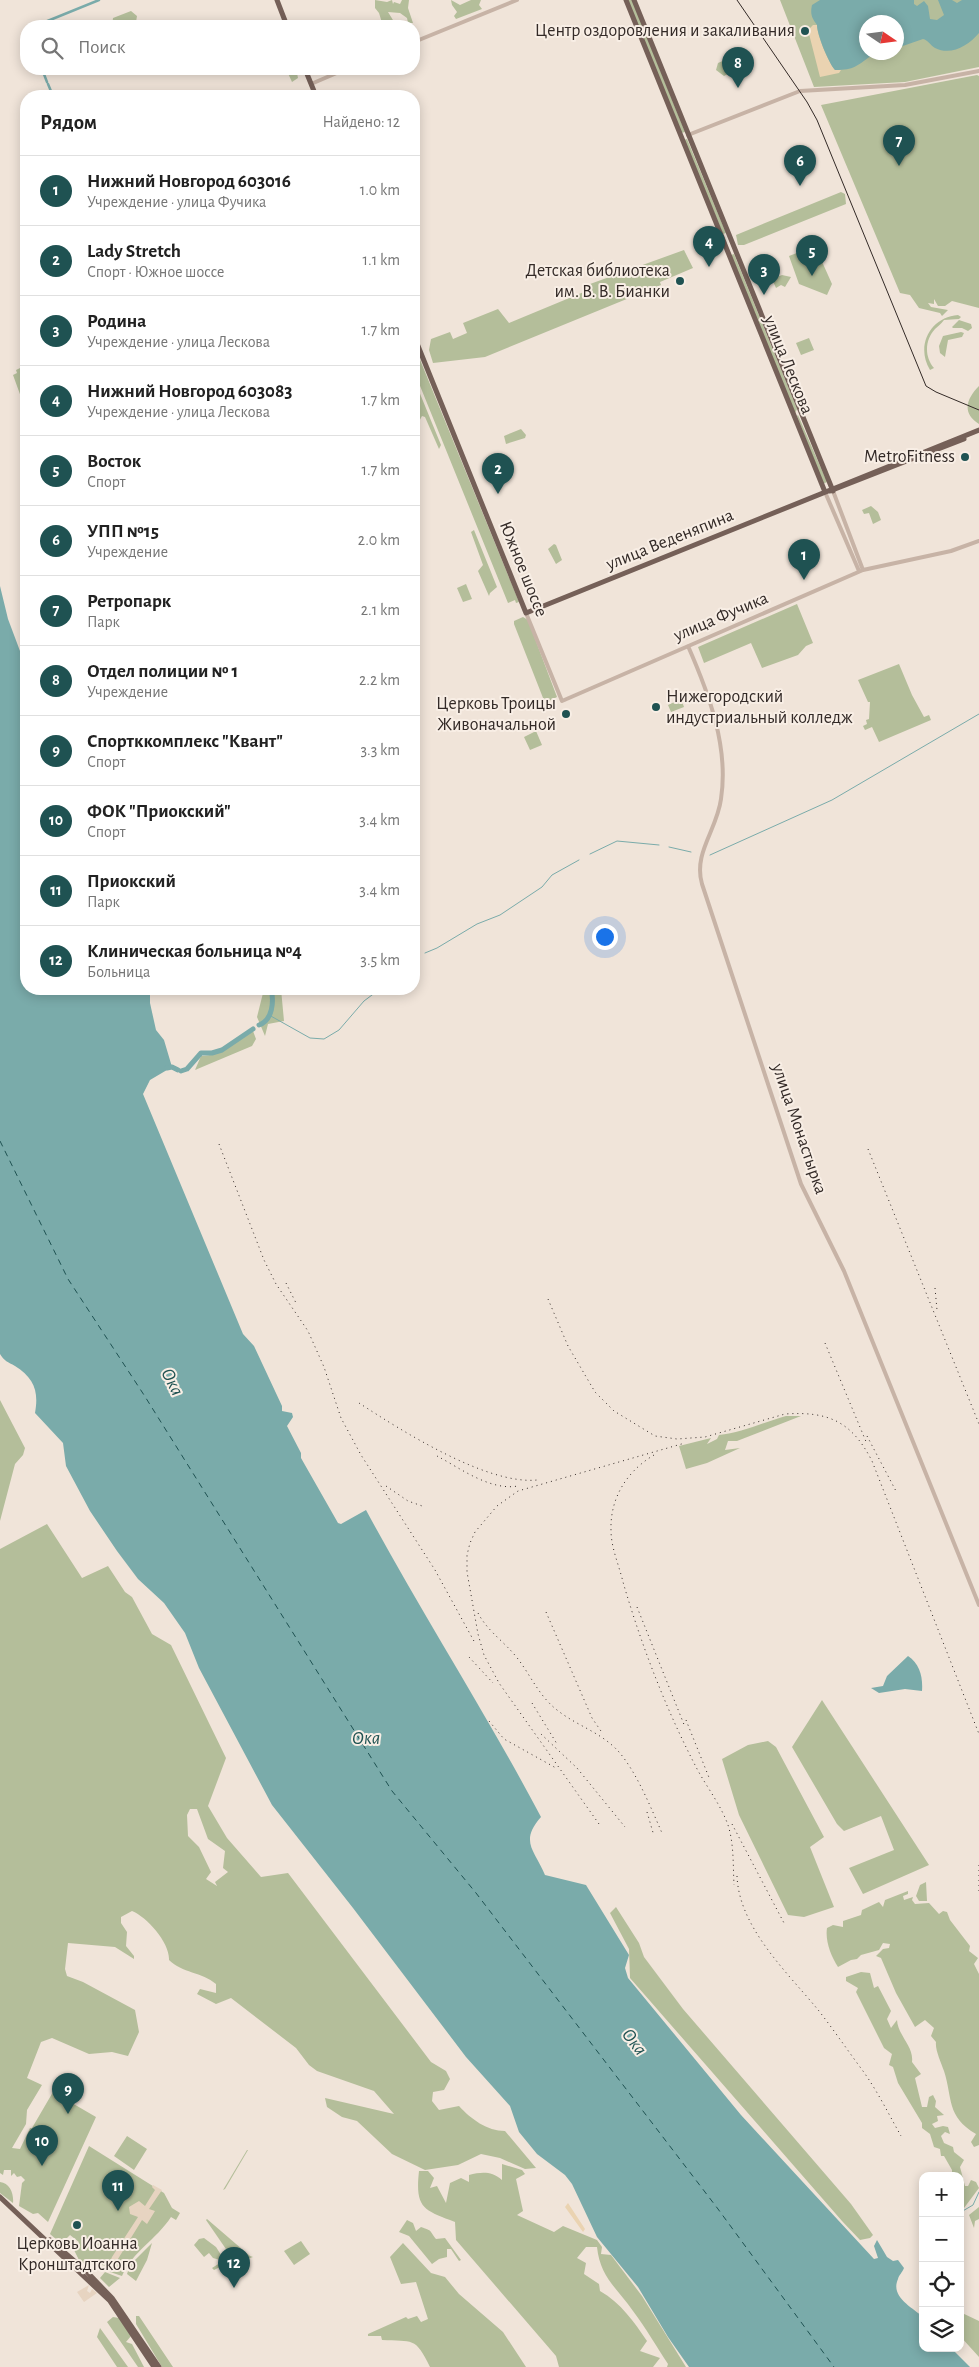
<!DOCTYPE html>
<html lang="ru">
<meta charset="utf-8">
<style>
:root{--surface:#fff;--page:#f2f2f2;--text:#222;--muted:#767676;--line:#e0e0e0;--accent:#1f5252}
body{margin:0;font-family:"Alegreya Sans",sans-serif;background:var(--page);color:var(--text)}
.controls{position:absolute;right:15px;bottom:15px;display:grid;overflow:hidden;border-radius:10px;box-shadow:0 2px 12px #0003}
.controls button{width:45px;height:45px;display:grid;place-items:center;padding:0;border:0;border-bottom:1px solid var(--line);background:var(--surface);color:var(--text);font:25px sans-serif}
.compass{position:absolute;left:859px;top:15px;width:45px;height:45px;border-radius:50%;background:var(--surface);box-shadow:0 2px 12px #0003;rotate:103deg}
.you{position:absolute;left:604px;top:936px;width:18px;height:18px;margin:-12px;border:4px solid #fff;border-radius:50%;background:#1a73e8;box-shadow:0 0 0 8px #1a73e833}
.badge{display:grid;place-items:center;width:32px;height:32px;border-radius:50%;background:var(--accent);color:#fff;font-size:16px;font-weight:700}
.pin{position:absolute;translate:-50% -41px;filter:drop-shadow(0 1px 2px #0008)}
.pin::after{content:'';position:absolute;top:26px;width:18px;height:15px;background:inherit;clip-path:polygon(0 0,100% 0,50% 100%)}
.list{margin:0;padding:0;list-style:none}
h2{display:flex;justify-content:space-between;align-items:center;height:65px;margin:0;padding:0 20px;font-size:21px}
h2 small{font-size:16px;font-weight:400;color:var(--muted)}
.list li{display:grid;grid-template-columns:32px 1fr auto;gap:15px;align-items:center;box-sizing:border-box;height:70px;padding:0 20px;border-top:1px solid var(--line)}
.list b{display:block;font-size:19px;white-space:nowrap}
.list p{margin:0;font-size:16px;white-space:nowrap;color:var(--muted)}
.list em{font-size:16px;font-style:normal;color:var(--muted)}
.icon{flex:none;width:28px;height:28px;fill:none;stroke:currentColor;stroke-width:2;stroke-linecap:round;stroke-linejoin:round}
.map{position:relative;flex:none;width:979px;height:2367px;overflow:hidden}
.search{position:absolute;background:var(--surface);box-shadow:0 2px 12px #0003;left:20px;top:20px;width:400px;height:55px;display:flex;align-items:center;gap:12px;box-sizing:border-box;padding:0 18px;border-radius:20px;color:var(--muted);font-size:19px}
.panel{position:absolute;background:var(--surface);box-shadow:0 2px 12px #0003;left:20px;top:90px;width:400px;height:905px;border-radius:20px}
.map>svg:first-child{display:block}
.green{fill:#b4be9a;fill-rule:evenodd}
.sand{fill:#ead3b1}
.plaza{fill:#e7d4c1}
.water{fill:#7aabaa}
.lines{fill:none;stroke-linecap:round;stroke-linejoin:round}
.stream{stroke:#7aabaa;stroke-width:1}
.canal{stroke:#7aabaa;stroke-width:2.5}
.river{stroke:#7aabaa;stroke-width:5}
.ferry{stroke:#1f5252;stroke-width:1;stroke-dasharray:6 5;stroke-linecap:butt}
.minor{stroke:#c7b3a6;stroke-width:4}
.major{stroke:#756058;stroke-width:5}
.tram{stroke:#332a27;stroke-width:1}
.rail{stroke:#332a27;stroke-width:1;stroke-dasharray:1 4;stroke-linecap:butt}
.poi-dot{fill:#1f5252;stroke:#f8eee5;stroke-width:2}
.labels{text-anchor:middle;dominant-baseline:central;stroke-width:4;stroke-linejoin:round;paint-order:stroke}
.poi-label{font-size:18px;fill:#332a27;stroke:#f8eee5;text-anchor:end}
.street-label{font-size:18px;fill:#332a27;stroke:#f8eee5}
.water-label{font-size:19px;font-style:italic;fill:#1f5252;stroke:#f8eee5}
</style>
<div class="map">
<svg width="979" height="2367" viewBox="0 0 979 2367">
<rect width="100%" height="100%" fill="#f0e4d9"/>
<path class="green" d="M 375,0 L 387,2 L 392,0 L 393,4 L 394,2 L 400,4 L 402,0 L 409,0 L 408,8 L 413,23 L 408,23 L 407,18 L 400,13 L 388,12 L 396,25 L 383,26 L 379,13 L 375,8 Z
M 451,0 L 460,5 L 471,0 L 481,0 L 479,5 L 482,9 L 456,19 L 454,16 L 457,12 L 452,5 Z
M 627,0 L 632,0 L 685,132 L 681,133 Z
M 780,0 L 979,0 L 979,67 L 905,82 L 814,87 ZM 866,22 L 896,22 L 896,52 L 866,52 Z
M 131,11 L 137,16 L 136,22 L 125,26 L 112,26 L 113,18 Z
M 736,55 L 744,59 L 743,66 L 724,76 L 716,70 L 718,63 Z
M 286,69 L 295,69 L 296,71 L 296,69 L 301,69 L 302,73 L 297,73 L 298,78 L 292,82 Z
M 977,75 L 979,76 L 979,308 L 952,301 L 945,306 L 938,306 L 934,299 L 934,304 L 928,303 L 931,307 L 948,310 L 942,316 L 940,313 L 919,308 L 910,295 L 900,293 L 821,105 Z
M 687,139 L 726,233 L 723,234 L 684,140 Z
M 841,192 L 845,194 L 846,204 L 744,245 L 738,245 L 736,235 Z
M 815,246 L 832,284 L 827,295 L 799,284 L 789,256 Z
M 684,250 L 693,268 L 660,282 L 661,285 L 485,357 L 433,363 L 429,350 L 431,339 L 450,332 L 453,339 L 467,333 L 463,323 L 498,309 L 509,323 L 591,289 L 590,284 Z
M 734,254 L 797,409 L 795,413 L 731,255 Z
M 782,275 L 791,277 L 785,287 L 781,285 L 776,288 L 772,279 Z
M 958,315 L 961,317 L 959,319 L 944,320 C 941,324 938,326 935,329 C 925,340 924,356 934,368 L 930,370 C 915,345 931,317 958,315 Z
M 959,320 L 971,324 L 972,328 L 968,331 L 962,328 L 953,328 L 952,327 Z
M 961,332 L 964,333 L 962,337 L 948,340 L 945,357 L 940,353 L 939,346 L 943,336 Z
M 809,338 L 814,350 L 801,355 L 796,343 Z
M 414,345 L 519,602 L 516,603 L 515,600 L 508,603 L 414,371 Z
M 22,367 L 26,377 L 26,398 L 25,395 L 21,397 L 13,375 L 17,373 L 16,370 Z
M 414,379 L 441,445 L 439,449 L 425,417 L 422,416 L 416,427 Z
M 979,386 L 979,424 C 961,413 967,398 979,386 Z
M 798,415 L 827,482 L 823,484 L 797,416 Z
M 521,429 L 526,435 L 525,438 L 506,444 L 504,436 Z
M 871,506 L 878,512 L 881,520 L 873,524 L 869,513 L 864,514 L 862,510 Z
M 474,530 L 497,587 L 490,593 L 489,596 L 478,571 L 483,565 L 471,532 Z
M 554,544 L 556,545 L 562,560 L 556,564 L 548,549 Z
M 794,553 L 807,558 L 804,567 L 790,561 Z
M 466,584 L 472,599 L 463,602 L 457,588 Z
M 797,604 L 813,643 L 806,646 L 798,655 L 762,668 L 751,643 L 704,663 L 698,647 Z
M 523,617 L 528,620 L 557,697 L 545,703 L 514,624 L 514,621 Z
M 899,664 L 912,695 L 924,717 L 929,715 L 931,720 L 879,742 L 872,727 L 865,730 L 863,726 L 867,724 L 866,720 L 869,719 L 870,702 L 868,702 L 858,680 Z
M 681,699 L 684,707 L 671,712 L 668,705 Z
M 536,731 L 542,745 L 530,750 L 524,737 Z
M 264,989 L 281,989 L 284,1021 L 268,1024 L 265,1036 L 257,1017 Z
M 253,1031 L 256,1039 L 252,1046 L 195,1070 L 201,1056 C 222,1056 236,1041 253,1031 Z
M 0,1400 L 25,1448 L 23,1455 L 15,1464 L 0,1521 Z
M 786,1416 L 801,1416 L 737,1441 L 728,1441 L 725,1450 L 740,1448 L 707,1463 L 686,1469 L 679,1446 L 711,1438 L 707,1444 L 717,1439 L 719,1435 C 741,1433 764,1422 786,1416 Z
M 47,1524 L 82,1578 L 108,1566 L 125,1592 L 132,1597 L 152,1634 L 171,1645 L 226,1758 L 208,1806 L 227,1838 L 261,1877 L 288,1873 L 431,2062 L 446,2071 L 450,2079 L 444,2090 L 433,2092 L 432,2101 L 439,2110 L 459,2106 C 471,2119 487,2131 505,2131 L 536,2168 L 525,2169 L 500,2158 L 481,2154 L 458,2165 L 425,2170 L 392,2154 L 357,2121 L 342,2117 L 327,2107 L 325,2098 L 394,2114 L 374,2091 L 317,2071 L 309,2065 L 296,2048 L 231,1998 L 216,2004 L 197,1994 L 200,1989 L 216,1993 L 216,1984 C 202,1972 182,1973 169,1960 C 170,1943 147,1917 132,1911 L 121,1917 L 121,1923 L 127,1932 L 126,1946 L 134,1956 L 134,1959 L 115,1947 L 68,1943 L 65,1969 L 67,1976 L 83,1982 L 135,2010 L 139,2032 L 128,2056 L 112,2052 L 89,2054 L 52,2038 L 41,2042 L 27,2078 L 42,2085 L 27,2110 L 26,2124 L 12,2148 L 20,2149 L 30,2128 L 32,2128 L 53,2092 L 96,2117 L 48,2222 L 38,2213 L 33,2214 L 19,2206 L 22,2183 L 25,2180 L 21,2176 L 17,2177 L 14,2173 L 11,2176 L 11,2170 L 4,2170 L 3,2175 L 0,2173 L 0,1549 ZM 190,1809 L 197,1809 L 208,1839 L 225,1851 L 223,1868 L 228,1872 L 215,1882 L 217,1886 L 206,1879 L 211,1872 L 199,1847 L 188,1836 L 187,1815 Z
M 822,1700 L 929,1865 L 863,1894 L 849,1868 L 894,1850 L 881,1816 L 844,1831 L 837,1824 L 792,1747 Z
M 768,1741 L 776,1747 L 824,1837 L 810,1847 L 834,1907 L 804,1917 L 788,1915 L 739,1815 L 722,1759 L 748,1745 Z
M 926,1882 L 927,1901 L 919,1901 L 916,1896 L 920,1885 Z
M 908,1891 L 908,1894 L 903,1896 L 904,1900 L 913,1897 L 912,1900 L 915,1904 L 929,1903 L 939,1914 L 943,1911 L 947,1912 L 950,1920 L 970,1946 L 969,1951 L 978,1958 L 974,1964 L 979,1974 L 979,2145 L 974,2147 L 971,2142 L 976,2134 C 946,2116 953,2099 944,2071 C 941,2062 935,2050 936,2042 L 931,2036 L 934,2028 L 925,2020 L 915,2027 L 896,1993 L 881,1958 L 876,1956 L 883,1949 L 889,1948 L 890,1944 L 883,1943 L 879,1950 L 861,1955 L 857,1959 L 851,1960 L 838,1967 C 831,1956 825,1941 827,1928 L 833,1925 L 843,1927 L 843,1921 L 861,1915 L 862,1910 L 879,1902 L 883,1907 L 885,1900 Z
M 616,1907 L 639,1943 L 644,1957 L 683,2009 L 851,2204 L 873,2235 L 870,2238 L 860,2240 L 842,2221 L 630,1978 L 629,1949 L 610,1913 Z
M 861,1972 L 870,1973 L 874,1988 L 878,1986 L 891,2011 L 887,2019 L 891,2028 L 897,2020 C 898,2036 914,2046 912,2062 L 921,2074 L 915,2078 L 922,2107 L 927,2107 L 929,2097 L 933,2095 L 936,2101 L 935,2107 L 944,2115 L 937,2116 L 938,2121 L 932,2124 L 935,2128 L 943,2126 L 948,2127 L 950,2134 L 945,2132 L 941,2136 L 944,2143 L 953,2147 L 954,2152 L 964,2160 L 960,2167 L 965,2186 L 968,2186 L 971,2180 L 976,2182 L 979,2188 L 964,2208 L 961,2206 L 963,2196 L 960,2192 L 962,2186 L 960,2176 L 952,2176 L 952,2170 L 944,2156 L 941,2156 L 940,2149 L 934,2147 L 930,2134 L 922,2128 L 922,2123 L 898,2083 L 893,2067 L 889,2065 L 892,2054 L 884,2048 L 856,1992 L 858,1988 L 846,1981 L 846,1977 Z
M 127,2136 L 147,2149 L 134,2170 L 114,2156 Z
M 89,2146 L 164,2193 L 172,2208 L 180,2213 L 176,2220 L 171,2217 C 156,2240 133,2251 122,2276 L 110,2272 L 111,2269 L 101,2264 L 98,2267 L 80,2262 L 74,2250 L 79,2242 L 70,2235 L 66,2239 L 57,2240 L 50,2234 Z
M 248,2150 L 225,2189 L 223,2190 L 247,2150 Z
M 502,2164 L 522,2170 L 525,2174 L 516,2179 L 523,2211 L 517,2215 L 554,2232 L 563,2226 L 597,2240 L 602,2247 L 601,2254 L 611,2255 L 642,2296 L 686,2367 L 667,2367 L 668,2364 C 656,2346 646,2328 633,2311 C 617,2288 600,2277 597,2247 L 586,2247 L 577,2258 L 586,2263 L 584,2274 L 599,2284 L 600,2291 C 621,2303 634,2322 647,2341 L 640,2351 L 660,2358 L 653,2367 L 559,2367 L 556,2356 L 456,2240 L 455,2222 C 423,2210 415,2208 419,2171 L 428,2171 L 434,2178 L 430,2188 L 437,2186 L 446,2203 L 450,2183 L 461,2178 L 469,2182 L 469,2175 C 482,2172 491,2171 502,2180 Z
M 0,2182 C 10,2183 14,2194 13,2203 L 0,2193 Z
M 979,2207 L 979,2219 L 975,2221 L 974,2228 L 969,2215 Z
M 207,2219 L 250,2256 L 253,2257 L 241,2261 L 228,2252 L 206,2220 Z
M 407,2220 L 413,2223 L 416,2231 L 421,2227 C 434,2232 428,2229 436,2239 L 445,2238 L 461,2260 L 459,2261 L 451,2249 L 447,2249 L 447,2257 L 439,2259 L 432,2264 L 409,2236 L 399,2232 Z
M 204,2238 L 216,2247 L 223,2258 L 220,2260 L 213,2258 L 209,2253 L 204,2257 L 194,2245 L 199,2239 Z
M 301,2241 L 310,2254 L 294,2265 L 284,2251 Z
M 152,2243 L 147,2260 L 136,2281 L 127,2274 L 130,2265 Z
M 403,2243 L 431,2273 L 445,2277 L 459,2294 L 503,2332 L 526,2367 L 430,2367 C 415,2336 413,2342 382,2340 L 381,2336 L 368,2336 L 368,2334 L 406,2317 L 408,2319 L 417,2316 L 421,2322 L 428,2319 L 416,2282 L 401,2284 L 390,2257 Z
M 223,2261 L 231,2262 L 241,2277 L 233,2282 L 222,2266 L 214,2270 L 212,2268 Z
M 105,2272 L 120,2278 L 109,2287 L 100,2278 Z
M 960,2312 L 979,2321 L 979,2357 L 960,2336 Z
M 136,2316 L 139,2316 L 173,2367 L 162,2367 L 136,2324 Z
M 113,2317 L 119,2318 L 131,2336 L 126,2342 L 132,2344 L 144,2367 L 138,2367 L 107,2322 Z
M 100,2328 L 128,2367 L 117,2367 L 97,2337 Z"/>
<path class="sand" d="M 813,25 L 817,25 C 817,35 828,61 835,70 L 841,70 L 839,73 L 820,77 L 808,30 Z
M 568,2203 L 585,2229 L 583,2232 L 565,2207 Z"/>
<path class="plaza" d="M 153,2185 L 162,2190 L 149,2209 L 155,2211 L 147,2224 L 142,2220 L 113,2267 L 109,2264 L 112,2257 L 138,2217 L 130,2214 L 129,2207 L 139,2201 L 145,2206 L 155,2190 L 152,2187 Z
M 89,2285 L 87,2291 L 90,2293 L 92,2289 L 97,2293 L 84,2302 L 77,2292 Z"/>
<path class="water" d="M 820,0 L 914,0 L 914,4 L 917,6 L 924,1 L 928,6 L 930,19 L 937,20 L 944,15 L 938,0 L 952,0 L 957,3 L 962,0 L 979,0 L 979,33 C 968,46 951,56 935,48 C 930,45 928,40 923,39 L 897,48 L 896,22 L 866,22 L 866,52 L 886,53 C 882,54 875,53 871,56 C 856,66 855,70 835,70 C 828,62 817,34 817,25 C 812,18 810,15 812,5 Z
M 0,586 L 8,619 L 26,667 L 26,989 L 150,989 L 150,1003 L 156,1030 L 164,1040 L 172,1067 L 150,1080 L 143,1094 L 243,1334 L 254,1346 L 282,1406 L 282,1411 L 292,1413 L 293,1417 L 287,1426 L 301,1453 L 301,1458 L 338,1523 L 341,1524 L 366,1510 C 422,1614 486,1713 541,1817 C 519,1842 535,1850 545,1875 L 586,1885 L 629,1955 L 625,1968 L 628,1978 L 741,2115 L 874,2259 L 878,2258 L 874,2246 L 877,2240 L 887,2257 L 893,2261 L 898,2260 L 904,2268 C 902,2273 899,2275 898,2279 C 890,2297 912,2307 923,2317 L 923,2348 L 951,2348 L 970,2367 L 689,2367 L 668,2337 L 638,2287 L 597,2237 L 572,2184 L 565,2175 L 537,2154 L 519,2132 L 510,2106 L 466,2057 L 353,1908 L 272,1805 L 199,1668 L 185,1633 L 164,1603 L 138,1579 L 117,1551 L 90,1511 L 66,1466 L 63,1443 L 35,1413 C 39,1391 34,1378 15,1366 C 8,1362 4,1361 0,1354 Z
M 908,1656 C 920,1664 923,1677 922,1691 L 905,1689 L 879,1693 L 871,1688 L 883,1686 L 887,1676 Z"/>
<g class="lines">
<path class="stream" d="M 669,847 L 691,852
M 590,854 L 617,841 L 659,845
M 710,855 L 832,800 L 979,714
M 425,953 L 437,948 L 477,924 L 500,915 L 542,887 L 552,875 L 579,860
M 269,1015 L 310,1038 L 324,1039 L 339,1030 L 364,1001 L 380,989
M 961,2212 L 973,2205 L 979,2192"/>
<path class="canal" d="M 45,22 L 99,0
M 42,69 L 47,82
M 48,84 L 53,96"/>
<path class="river" d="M 259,1025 C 273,1020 274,1001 271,989
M 167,1068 L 172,1067 L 178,1070
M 181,1071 L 187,1069 L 201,1053 L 212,1053 L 222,1050 L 253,1029"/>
<path class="ferry" d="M 0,1141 L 68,1279 L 144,1395 L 392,1791 L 476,1893 L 718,2209 L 834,2367"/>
<path class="minor" d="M 414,42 L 517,0
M 311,84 L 346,69
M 688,135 L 800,91 L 905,85 L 979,71
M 833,491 L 863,570
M 825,492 L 859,571
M 526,613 L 562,701 L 863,570 L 951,551 L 979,541
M 688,646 C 709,694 729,747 721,799 C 717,830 693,853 702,884 L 801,1184 L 844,1271 L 979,1605"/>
<path class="major" d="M 277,0 L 287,26
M 626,0 L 825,492
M 634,0 L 833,491
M 305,69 L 316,96
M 414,336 L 526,613 L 979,430
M 933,451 L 964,439
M 830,491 L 922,455
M 0,2197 L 110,2301 L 154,2367
M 50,2240 L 87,2272 L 112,2298 L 159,2367"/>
<path class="tram" d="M 737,0 L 807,102 L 817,120 L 926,386 L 936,392 L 979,410"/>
<path class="rail" d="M 219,1144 L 264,1260 L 276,1284 L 308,1331 L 324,1367 L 341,1418 L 361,1455 L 435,1570 L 475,1643
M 868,1149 L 979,1424
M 286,1283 L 296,1303
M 935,1288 L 937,1310
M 548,1299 L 568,1346 L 595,1392 L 614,1411 L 655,1436 L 677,1439 L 705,1437 L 785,1414 C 829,1411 852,1422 872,1461 L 979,1734
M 825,1343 L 867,1444
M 359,1403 C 402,1431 487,1485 537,1480
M 867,1436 L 897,1493
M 654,1455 C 627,1471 610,1498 611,1530 C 611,1548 619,1565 623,1582 C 641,1644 665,1707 695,1765 C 705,1785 720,1803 728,1825 C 734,1844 733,1865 734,1885
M 437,1456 C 460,1468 490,1491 518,1486
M 386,1486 L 408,1501 L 425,1507
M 637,1607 L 685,1727
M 546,1612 L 592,1718 L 603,1734
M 478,1613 C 488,1632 505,1642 518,1659 C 531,1676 539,1696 557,1710 C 577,1726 601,1732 619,1752 C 637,1773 651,1808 662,1833
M 469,1657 L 493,1683
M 532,1703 L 557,1744
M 686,1720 L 710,1780
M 489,1721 L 504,1739 L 556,1768
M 541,1734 L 577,1768 L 625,1827
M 647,1812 L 654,1836
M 599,1824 L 499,1683 L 484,1655 L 478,1634 L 467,1572 L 467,1555 L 470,1543 L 475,1532 L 497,1506 L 518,1491 L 685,1443
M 732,1824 L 784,1923
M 979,1865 L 979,1891
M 737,1876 C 739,1928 788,1973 819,2011 C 833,2029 846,2048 860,2067 C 876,2088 888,2113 901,2136"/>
</g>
<g class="poi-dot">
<circle cx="805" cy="31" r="5"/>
<circle cx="680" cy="281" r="5"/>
<circle cx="965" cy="457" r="5"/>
<circle cx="656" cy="707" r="5"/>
<circle cx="566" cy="714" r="5"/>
<circle cx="77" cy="2225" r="5"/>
</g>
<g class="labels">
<g class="poi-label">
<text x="795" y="31">Центр оздоровления и закаливания</text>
<text x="670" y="271">Детская библиотека<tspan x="670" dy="21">им. В. В. Бианки</tspan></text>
<text x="955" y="457">MetroFitness</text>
<text x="666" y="697" text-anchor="start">Нижегородский<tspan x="666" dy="21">индустриальный колледж</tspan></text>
<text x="556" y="704">Церковь Троицы<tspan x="556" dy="21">Живоначальной</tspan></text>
<text x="77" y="2244" text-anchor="middle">Церковь Иоанна<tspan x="77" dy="21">Кронштадтского</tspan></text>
</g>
<g class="street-label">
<text transform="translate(788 365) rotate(68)">улица Лескова</text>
<text transform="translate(670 540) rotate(-22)">улица Веденяпина</text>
<text transform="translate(523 569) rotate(68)">Южное шоссе</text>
<text transform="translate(721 617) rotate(-23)">улица Фучика</text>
<text transform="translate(799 1129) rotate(71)">улица Монастырка</text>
</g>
<g class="water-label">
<text transform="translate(172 1382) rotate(63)">Ока</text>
<text x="366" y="1738">Ока</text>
<text transform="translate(634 2042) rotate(52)">Ока</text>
</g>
</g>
</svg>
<div class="controls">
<button>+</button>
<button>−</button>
<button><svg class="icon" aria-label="locate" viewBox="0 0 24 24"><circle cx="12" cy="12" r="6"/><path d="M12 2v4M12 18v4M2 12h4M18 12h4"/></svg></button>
<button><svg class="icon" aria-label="layers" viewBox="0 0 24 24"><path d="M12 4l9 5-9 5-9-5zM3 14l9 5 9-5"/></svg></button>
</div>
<svg class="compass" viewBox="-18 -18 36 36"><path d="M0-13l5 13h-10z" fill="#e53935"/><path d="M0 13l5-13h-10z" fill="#767676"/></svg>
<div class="you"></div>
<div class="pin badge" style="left:804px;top:580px">1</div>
<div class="pin badge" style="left:498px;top:494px">2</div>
<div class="pin badge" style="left:764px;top:295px">3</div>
<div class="pin badge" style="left:709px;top:267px">4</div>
<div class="pin badge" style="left:812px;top:276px">5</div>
<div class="pin badge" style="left:800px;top:186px">6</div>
<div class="pin badge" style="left:899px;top:166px">7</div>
<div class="pin badge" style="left:738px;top:88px">8</div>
<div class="pin badge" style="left:68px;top:2114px">9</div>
<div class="pin badge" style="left:42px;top:2166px">10</div>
<div class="pin badge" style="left:118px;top:2211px">11</div>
<div class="pin badge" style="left:234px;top:2288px">12</div>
<div class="search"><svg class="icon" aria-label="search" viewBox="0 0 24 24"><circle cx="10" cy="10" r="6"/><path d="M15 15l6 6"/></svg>Поиск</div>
<section class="panel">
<h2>Рядом<small>Найдено: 12</small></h2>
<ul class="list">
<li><span class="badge">1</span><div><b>Нижний Новгород 603016</b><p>Учреждение · улица Фучика</p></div><em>1.0 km</em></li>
<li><span class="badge">2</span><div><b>Lady Stretch</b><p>Спорт · Южное шоссе</p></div><em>1.1 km</em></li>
<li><span class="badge">3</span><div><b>Родина</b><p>Учреждение · улица Лескова</p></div><em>1.7 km</em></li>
<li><span class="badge">4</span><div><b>Нижний Новгород 603083</b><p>Учреждение · улица Лескова</p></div><em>1.7 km</em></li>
<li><span class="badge">5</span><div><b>Восток</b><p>Спорт</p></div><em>1.7 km</em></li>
<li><span class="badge">6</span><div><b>УПП №15</b><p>Учреждение</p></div><em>2.0 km</em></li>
<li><span class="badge">7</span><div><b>Ретропарк</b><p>Парк</p></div><em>2.1 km</em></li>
<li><span class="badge">8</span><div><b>Отдел полиции № 1</b><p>Учреждение</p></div><em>2.2 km</em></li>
<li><span class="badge">9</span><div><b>Спортккомплекс &quot;Квант&quot;</b><p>Спорт</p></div><em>3.3 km</em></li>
<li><span class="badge">10</span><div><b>ФОК &quot;Приокский&quot;</b><p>Спорт</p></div><em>3.4 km</em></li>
<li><span class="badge">11</span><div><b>Приокский</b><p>Парк</p></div><em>3.4 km</em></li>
<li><span class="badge">12</span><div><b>Клиническая больница №4</b><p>Больница</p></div><em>3.5 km</em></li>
</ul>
</section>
</div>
